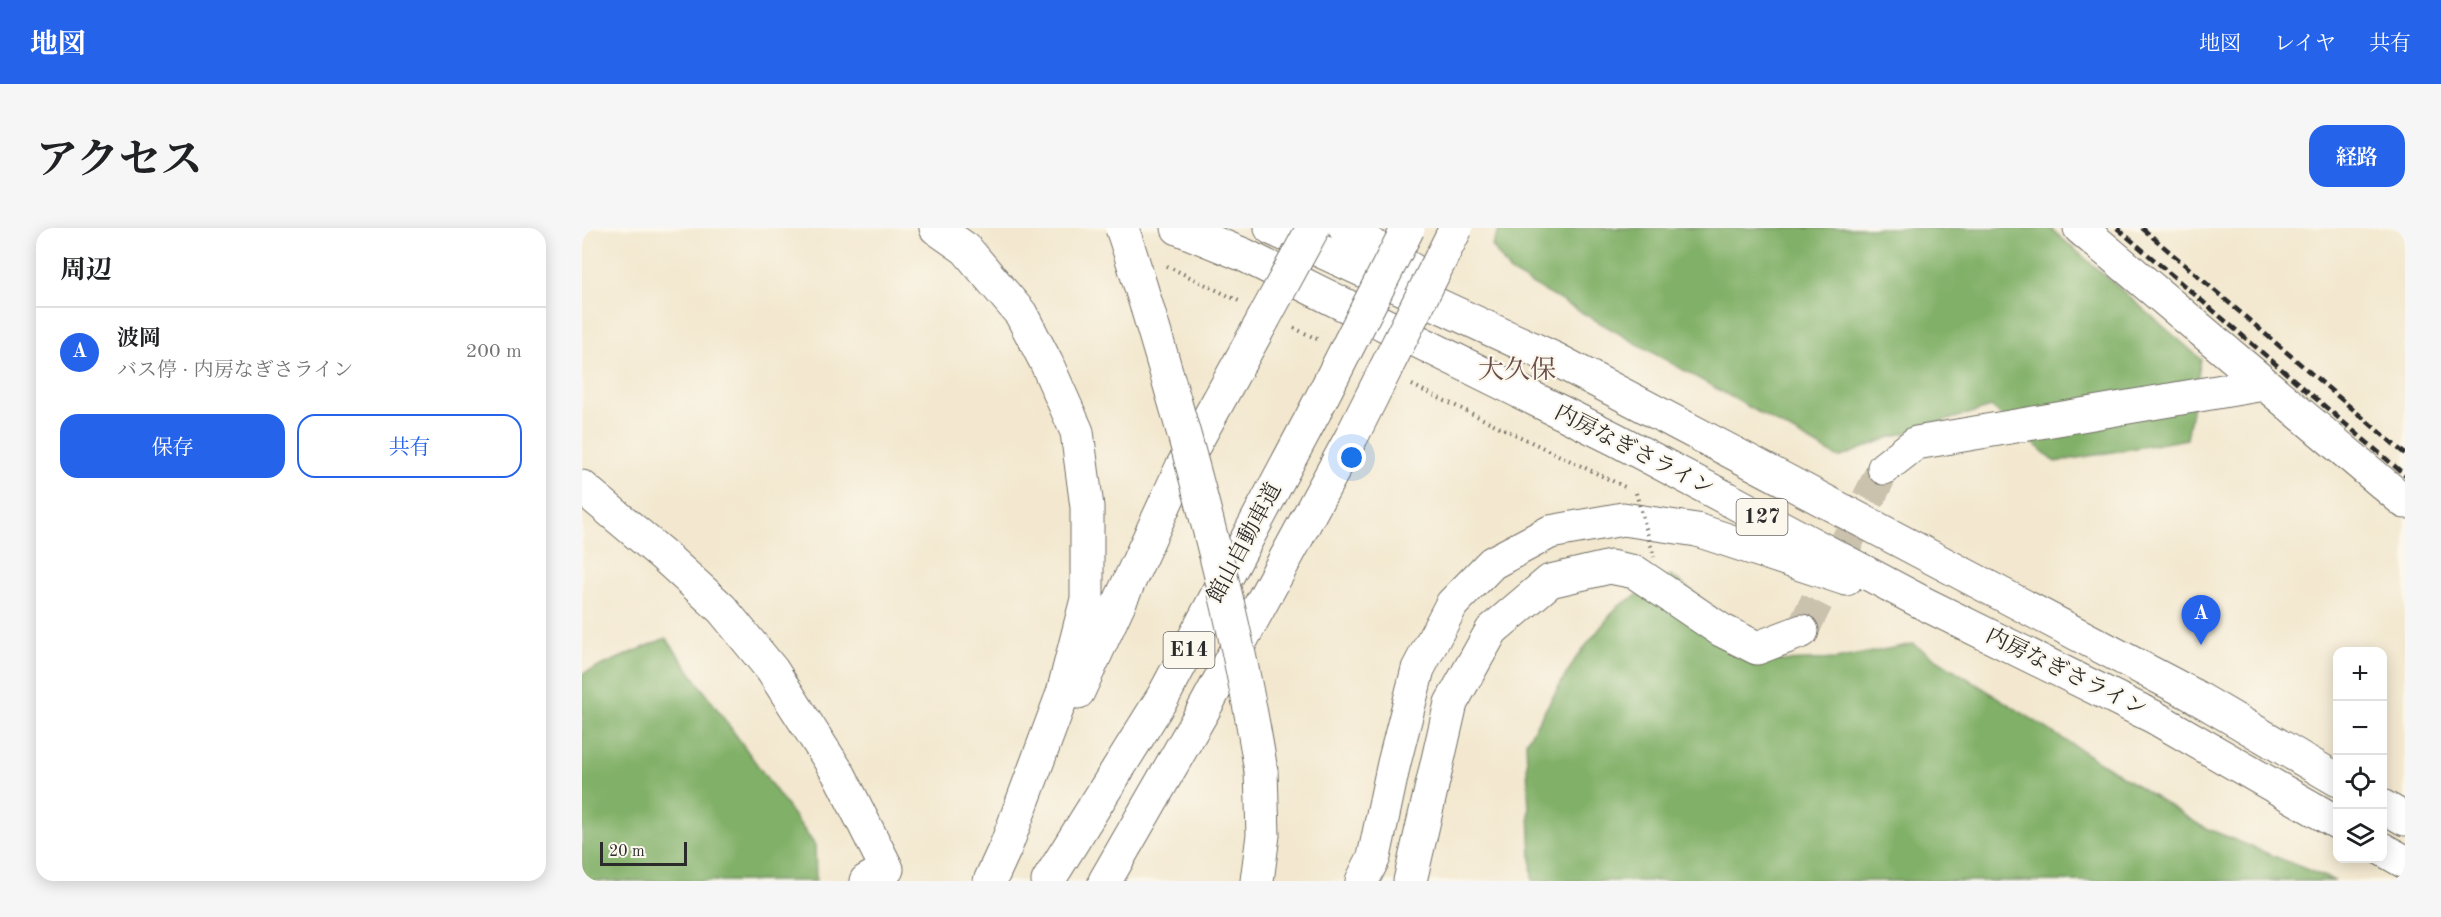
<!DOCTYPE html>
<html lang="ja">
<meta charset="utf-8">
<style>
:root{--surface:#fff;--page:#f6f6f6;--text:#202124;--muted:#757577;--line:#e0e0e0;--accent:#2563eb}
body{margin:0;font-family:"Old Standard TT","Noto Serif JP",serif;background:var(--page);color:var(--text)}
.controls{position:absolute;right:18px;bottom:18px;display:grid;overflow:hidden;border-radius:12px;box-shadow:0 3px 15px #0003}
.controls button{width:54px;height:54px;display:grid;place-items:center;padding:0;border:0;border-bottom:2px solid var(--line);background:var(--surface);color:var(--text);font:30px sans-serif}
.scale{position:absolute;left:18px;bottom:15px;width:87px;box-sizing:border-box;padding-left:6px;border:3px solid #2b2b2b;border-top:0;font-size:16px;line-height:21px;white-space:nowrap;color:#2b2b2b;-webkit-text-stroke:4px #fbf7ec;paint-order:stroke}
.you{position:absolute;left:770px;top:230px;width:21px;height:21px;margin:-15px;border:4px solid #fff;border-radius:50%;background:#1a73e8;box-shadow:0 0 0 9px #1a73e833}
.badge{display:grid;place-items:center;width:39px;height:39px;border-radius:50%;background:var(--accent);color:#fff;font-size:20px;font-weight:700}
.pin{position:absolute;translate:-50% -50px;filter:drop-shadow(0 2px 3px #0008)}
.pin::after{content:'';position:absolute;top:32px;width:21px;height:18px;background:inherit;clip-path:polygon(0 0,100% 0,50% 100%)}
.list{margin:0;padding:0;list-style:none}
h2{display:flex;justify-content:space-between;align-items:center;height:78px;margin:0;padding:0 24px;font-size:26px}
h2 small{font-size:20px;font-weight:400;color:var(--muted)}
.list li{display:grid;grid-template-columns:39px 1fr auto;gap:18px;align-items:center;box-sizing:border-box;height:90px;padding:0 24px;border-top:2px solid var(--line)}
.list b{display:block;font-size:22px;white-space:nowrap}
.list p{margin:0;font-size:20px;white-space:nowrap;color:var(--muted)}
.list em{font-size:20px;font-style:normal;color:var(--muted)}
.actions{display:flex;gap:12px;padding:18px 24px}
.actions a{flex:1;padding:14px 0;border:2px solid var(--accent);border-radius:18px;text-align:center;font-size:21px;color:var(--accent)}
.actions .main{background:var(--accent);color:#fff}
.icon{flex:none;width:33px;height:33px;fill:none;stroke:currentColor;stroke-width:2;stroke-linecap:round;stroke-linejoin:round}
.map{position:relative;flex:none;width:1823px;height:653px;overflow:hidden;border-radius:18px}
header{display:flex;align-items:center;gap:36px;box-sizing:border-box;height:84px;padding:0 30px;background:var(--accent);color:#fff}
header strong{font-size:28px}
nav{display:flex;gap:33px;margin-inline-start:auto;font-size:21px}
.intro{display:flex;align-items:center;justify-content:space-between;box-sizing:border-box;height:144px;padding:0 36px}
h1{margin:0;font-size:42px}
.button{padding:15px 27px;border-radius:18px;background:var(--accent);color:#fff;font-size:21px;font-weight:700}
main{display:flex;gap:36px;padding:0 36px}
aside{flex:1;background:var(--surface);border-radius:18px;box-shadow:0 3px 15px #0003}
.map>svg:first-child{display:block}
.forest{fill:#81b068;stroke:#566e4a;stroke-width:1.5}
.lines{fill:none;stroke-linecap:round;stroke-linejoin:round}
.minor-tunnel{stroke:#cbc2ae;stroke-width:33;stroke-dasharray:33 16;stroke-linecap:butt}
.minor-casing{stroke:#716d64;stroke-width:35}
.highway-casing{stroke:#716d64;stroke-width:35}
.path{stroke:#716d64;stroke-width:4;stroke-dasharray:1.5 4.5;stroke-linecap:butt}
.minor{stroke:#fff;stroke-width:33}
.highway{stroke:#fff;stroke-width:33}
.rail{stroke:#2b2b2b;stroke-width:4.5;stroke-dasharray:9 4.5;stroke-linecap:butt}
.highway-bridge-casing{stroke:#716d64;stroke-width:35;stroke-linecap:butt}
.path-bridge{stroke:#716d64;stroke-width:4;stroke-dasharray:1.5 4.5;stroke-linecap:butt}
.highway-bridge{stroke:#fff;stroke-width:33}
.labels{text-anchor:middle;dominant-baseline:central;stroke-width:4.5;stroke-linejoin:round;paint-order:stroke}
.shield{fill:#fbf7ec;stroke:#696865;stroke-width:1.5}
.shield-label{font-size:21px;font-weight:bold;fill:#2b2b2b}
.street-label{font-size:22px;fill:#2b2b2b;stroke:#fbf7ec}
.quarter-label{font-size:26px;fill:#6b4e49;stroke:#fbf7ec}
</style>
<header>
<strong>地図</strong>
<nav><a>地図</a><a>レイヤ</a><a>共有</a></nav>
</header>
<div class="intro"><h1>アクセス</h1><a class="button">経路</a></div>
<main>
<aside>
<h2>周辺<small></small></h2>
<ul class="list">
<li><span class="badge">A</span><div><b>波岡</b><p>バス停 · 内房なぎさライン</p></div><em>200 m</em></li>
</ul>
<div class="actions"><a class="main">保存</a><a>共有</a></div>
</aside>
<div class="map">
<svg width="1823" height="653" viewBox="0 0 1823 653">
<rect width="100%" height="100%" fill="#fbf7ec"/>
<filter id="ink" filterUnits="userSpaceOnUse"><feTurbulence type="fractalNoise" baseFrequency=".0167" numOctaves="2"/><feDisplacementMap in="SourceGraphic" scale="12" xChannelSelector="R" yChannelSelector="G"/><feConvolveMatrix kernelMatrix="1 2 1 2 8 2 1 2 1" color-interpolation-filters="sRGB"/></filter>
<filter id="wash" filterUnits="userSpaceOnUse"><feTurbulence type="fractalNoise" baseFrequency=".008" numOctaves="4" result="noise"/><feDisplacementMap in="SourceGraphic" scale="24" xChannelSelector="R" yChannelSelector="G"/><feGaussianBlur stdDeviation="1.35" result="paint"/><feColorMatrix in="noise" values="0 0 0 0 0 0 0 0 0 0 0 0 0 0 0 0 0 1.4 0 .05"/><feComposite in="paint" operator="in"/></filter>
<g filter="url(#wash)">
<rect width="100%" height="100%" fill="#f3e8cf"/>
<path class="forest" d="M 918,0 L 1468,0 L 1619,131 L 1605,211 L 1473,234 L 1409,179 L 1306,210 L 1257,230 L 928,44 L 910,18 Z
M 1089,347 L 1199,433 L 1254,431 L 1331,416 L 1619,598 L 1753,653 L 950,653 L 944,514 L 994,430 L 1035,379 Z
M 84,410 L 233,617 L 234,653 L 0,653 L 0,446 Z"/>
</g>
<g filter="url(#ink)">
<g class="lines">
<path class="minor-tunnel" d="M 1220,403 L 1302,240"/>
<g class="minor-casing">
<path id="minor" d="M 1498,0 L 1823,274
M 1302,240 L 1334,215 L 1682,156
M 0,259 L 81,327 L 140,381 L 190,442 L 258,548 L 305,641 L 284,653
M 828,653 L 869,475 L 910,402 L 968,353 L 1028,339 L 1053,344 L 1139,402 L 1175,420 L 1220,403"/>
</g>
<g class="highway-casing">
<path id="highway" d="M 354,0 L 384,21 L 439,86 L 464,134 L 495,204 L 505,279 L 505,371 L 481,465 L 424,618 L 408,653
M 596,0 L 662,27 L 1033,211 L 1343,376 L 1572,489 L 1756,595
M 689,0 L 975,132 L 1609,466 L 1756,552
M 763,0 L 835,45
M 496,464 L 600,239 L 681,92
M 1800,578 L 1823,591
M 1800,621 L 1823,634
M 466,653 L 582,467 L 733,183
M 523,653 L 622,481 L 771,206
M 675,653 L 681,607 L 679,543
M 780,653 L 792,629 L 812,535 L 836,441 L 870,376 L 910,335 L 968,304 L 1041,291 L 1115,302 L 1264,351"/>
</g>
<path class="path" d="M 585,38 L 657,73
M 712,100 L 735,111
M 830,157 L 1043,259"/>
<use href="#minor" class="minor"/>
<use href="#highway" class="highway"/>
<path class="rail" d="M 1535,0 L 1823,247
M 1560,0 L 1823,226"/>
<g class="highway-bridge-casing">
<path id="highway-bridge" d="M 540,0 C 563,69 583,139 603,210 C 633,320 661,430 679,543
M 681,92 L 731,0
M 733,183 L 826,0
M 771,206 L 874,0"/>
</g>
<path class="path-bridge" d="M 1054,265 L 1072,329"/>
<use href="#highway-bridge" class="highway-bridge"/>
</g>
</g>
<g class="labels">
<g class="shield">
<rect x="1154.5" y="271" width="51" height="36" rx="4.5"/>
<rect x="581.5" y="404" width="51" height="36" rx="4.5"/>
</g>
<g class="shield-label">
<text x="1180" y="289">127</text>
<text x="607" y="422">E14</text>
</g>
<g class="street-label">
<text transform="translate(1052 223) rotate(27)">内房なぎさライン</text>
<text transform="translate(663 315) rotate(-62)">館山自動車道</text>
<text transform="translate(1484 445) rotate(26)">内房なぎさライン</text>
</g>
<g class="quarter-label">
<text x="935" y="143">大久保</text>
</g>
</g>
</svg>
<div class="controls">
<button>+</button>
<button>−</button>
<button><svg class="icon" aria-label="locate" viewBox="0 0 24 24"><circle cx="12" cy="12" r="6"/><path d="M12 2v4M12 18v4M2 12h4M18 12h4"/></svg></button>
<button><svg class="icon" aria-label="layers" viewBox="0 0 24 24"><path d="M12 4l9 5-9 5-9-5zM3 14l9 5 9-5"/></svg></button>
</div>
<div class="scale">20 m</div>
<div class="you"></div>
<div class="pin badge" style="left:1619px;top:417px">A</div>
</div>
</main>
